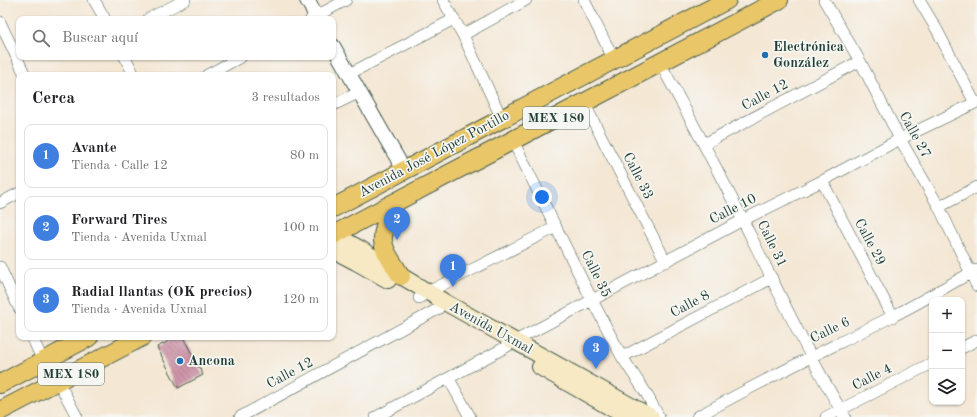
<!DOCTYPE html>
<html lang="es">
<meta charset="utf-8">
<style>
:root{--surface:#fff;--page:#f2f2f2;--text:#202124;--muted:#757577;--line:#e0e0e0;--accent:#1f6fb2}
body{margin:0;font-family:"Old Standard TT",serif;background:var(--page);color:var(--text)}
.controls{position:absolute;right:12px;bottom:12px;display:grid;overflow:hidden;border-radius:8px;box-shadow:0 1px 3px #0004}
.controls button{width:36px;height:36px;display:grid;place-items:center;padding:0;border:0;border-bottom:1px solid var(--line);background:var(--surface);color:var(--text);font:20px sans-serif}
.you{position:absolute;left:542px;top:197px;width:14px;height:14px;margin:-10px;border:3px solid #fff;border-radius:50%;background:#1a73e8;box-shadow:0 0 0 6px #1a73e833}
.badge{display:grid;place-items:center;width:26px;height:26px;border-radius:50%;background:var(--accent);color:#fff;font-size:13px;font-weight:700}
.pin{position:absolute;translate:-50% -33px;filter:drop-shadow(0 1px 2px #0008)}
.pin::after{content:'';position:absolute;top:21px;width:14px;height:12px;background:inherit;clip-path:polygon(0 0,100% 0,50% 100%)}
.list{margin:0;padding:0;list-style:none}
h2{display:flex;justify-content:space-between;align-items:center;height:52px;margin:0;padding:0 16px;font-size:17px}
h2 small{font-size:13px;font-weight:400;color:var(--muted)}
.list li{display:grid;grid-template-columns:26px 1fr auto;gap:12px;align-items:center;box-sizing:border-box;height:64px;margin:0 8px 8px;padding:0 8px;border:1px solid var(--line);border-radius:8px}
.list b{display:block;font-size:15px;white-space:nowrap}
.list p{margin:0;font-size:13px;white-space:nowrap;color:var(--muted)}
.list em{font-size:13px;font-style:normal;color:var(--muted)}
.icon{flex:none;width:22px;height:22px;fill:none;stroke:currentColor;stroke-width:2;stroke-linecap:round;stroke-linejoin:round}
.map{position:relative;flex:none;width:977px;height:417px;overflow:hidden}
.search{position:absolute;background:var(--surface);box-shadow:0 1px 3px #0004;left:16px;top:16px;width:320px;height:44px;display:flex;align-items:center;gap:10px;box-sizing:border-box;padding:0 14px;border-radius:8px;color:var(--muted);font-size:15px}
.panel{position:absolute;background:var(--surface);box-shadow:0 1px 3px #0004;left:16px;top:72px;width:320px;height:268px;border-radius:8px}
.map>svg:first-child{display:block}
.building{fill:url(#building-back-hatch)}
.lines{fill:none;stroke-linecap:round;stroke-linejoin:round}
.minor-casing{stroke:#3f564c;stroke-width:12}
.tertiary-casing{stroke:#3f564c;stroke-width:16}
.secondary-casing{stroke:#3f564c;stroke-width:18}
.primary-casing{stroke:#3f564c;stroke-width:20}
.minor{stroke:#fff;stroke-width:11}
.tertiary{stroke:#fff;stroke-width:14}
.secondary{stroke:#f6e9c3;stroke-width:16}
.primary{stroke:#e9c769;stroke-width:18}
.poi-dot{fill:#1f6fb2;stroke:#f6f6f2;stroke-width:1.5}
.labels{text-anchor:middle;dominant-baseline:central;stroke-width:3.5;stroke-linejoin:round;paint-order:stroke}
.shield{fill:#f6f6f2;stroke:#60746d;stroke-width:1}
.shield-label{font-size:13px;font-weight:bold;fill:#1f3d34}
.poi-label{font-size:14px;font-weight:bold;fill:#1f3d34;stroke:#f6f6f2;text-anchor:start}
.street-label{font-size:14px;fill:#1f3d34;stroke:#f6f6f2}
</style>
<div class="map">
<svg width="977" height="417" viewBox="0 0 977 417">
<defs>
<pattern id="building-back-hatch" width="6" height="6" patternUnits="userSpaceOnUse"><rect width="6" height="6" fill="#cd94a8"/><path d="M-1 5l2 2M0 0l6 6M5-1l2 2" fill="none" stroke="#a67a8a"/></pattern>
</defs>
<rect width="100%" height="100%" fill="#f6f6f2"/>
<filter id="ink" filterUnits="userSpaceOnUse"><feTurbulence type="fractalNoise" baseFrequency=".025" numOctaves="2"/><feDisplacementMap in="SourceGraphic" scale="8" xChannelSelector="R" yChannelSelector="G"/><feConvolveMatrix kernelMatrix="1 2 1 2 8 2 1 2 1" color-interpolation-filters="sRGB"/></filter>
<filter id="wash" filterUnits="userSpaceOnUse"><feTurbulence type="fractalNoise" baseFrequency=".012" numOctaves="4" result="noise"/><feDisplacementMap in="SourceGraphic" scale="16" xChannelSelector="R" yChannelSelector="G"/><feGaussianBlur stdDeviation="0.9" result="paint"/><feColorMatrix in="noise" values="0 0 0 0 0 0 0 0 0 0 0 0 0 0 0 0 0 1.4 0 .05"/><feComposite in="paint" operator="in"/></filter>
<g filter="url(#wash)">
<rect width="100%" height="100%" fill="#f4e7d4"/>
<g id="blocks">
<path class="building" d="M 177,337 L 183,337 L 203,375 L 178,388 L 157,347 Z"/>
</g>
</g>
<g filter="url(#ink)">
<use href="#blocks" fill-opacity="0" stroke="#3f564c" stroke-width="1"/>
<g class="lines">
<g class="minor-casing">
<path id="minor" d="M 94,0 L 105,19
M 443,0 L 463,35 L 502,119
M 584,0 L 614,60
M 824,0 L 860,61 L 900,139 L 939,207 L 977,286
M 919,0 L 937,30 L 975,103
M 148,19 L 185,0
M 311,19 L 346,0
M 0,22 L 25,75
M 463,35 L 526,0
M 125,57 L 134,75
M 660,63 C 694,125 727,187 758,251 C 786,307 813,364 845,417
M 349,74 L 454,19
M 207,75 L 241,57
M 584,103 L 666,262
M 333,105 L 360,92
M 513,141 L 592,300 L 622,357 L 646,393 L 659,417
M 704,144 L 860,61
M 822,181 L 893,317
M 0,203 L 19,193
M 939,207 L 977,187
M 0,267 L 19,308
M 419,298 L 428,292 L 556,227
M 32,337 L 43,361
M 962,348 L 977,340
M 622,357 L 772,278
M 449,379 L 470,417
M 58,381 L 77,417
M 240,417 L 438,309
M 376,417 L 506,347 L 515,341 L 743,220 L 822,181 L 900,139 L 977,102
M 697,417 C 760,381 826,350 891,317 C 920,303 948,285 976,270
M 826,417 L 932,363"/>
</g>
<g class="tertiary-casing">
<path id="tertiary" d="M 307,0 L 318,19
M 333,46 L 404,170"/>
</g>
<g class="secondary-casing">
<path id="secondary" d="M 333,234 L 362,250 L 401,276 L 448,304 L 651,417
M 333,250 L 356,262 L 388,280
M 540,367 L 627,417"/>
</g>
<g class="primary-casing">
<path id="primary" d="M 393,204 C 378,243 379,242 401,276
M 333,208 L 727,0
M 333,235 L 779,0
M 0,384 L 89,337
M 0,411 L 142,337"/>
</g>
<use href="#minor" class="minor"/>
<use href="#tertiary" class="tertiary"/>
<use href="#secondary" class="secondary"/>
<use href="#primary" class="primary"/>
</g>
</g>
<g class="poi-dot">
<circle cx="765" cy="55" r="4"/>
<circle cx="180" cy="361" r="4"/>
</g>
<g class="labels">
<g class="shield">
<rect x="523" y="107" width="66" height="22" rx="3"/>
<rect x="38" y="363" width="66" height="22" rx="3"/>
</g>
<g class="shield-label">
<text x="556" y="118">MEX 180</text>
<text x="71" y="374">MEX 180</text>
</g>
<g class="poi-label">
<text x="773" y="47">Electrónica<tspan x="773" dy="16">González</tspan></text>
<text x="188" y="361">Ancona</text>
</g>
<g class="street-label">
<text transform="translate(765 95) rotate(-28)">Calle 12</text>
<text transform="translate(915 135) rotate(61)">Calle 27</text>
<text transform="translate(434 154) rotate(-28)">Avenida José López Portillo</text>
<text transform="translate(638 176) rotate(63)">Calle 33</text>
<text transform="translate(733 209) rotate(-27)">Calle 10</text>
<text transform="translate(870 242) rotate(62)">Calle 29</text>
<text transform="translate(772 244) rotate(64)">Calle 31</text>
<text transform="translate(596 274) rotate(64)">Calle 35</text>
<text transform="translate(690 304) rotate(-28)">Calle 8</text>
<text transform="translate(491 328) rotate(29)">Avenida Uxmal</text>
<text transform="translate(830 330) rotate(-26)">Calle 6</text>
<text transform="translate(290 373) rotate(-28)">Calle 12</text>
<text transform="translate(872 377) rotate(-27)">Calle 4</text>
</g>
</g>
</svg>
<div class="controls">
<button>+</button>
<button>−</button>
<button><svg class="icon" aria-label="layers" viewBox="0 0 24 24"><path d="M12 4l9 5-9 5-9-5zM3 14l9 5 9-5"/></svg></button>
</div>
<div class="you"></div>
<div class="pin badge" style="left:453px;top:287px;background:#3f7fe0">1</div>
<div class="pin badge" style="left:397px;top:240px;background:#3f7fe0">2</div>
<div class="pin badge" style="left:596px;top:369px;background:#3f7fe0">3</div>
<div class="search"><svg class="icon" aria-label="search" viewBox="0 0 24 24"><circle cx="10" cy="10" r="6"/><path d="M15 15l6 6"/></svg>Buscar aquí</div>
<section class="panel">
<h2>Cerca<small>3 resultados</small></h2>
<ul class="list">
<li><span class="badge" style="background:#3f7fe0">1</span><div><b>Avante</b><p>Tienda · Calle 12</p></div><em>80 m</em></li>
<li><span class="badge" style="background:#3f7fe0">2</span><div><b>Forward Tires</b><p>Tienda · Avenida Uxmal</p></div><em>100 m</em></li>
<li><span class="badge" style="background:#3f7fe0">3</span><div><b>Radial llantas (OK precios)</b><p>Tienda · Avenida Uxmal</p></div><em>120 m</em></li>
</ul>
</section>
</div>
